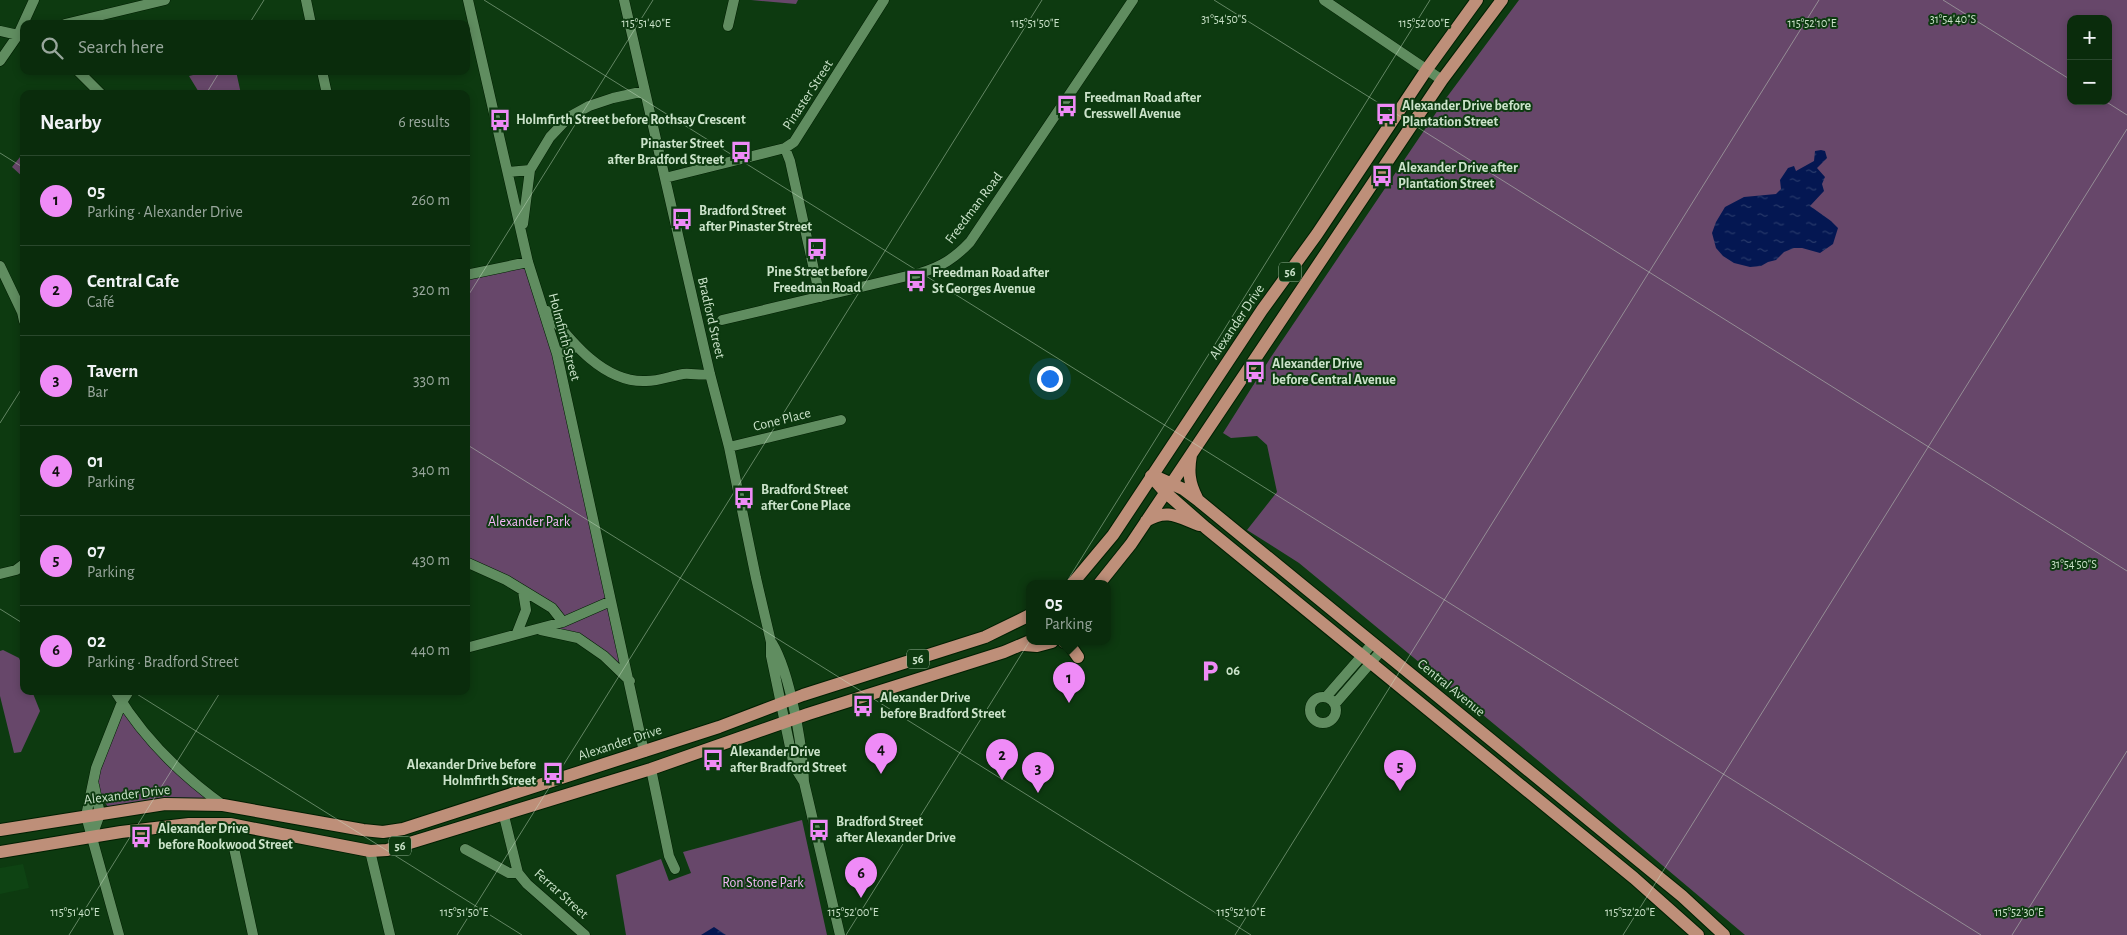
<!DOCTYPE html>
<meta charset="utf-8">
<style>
:root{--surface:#0a2c0c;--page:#18381a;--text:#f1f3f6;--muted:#99a79d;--line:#2a482d;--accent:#ef8bf7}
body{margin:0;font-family:"Alegreya Sans",sans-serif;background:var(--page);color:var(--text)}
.controls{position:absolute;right:15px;top:15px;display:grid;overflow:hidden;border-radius:10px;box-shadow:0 2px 8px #0003}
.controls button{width:45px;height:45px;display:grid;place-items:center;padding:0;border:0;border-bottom:1px solid var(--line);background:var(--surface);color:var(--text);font:25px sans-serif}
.you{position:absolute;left:1049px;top:378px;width:18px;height:18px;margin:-12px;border:4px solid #fff;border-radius:50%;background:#1a73e8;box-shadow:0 0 0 8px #1a73e833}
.badge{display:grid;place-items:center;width:32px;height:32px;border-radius:50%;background:var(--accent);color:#111;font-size:16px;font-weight:700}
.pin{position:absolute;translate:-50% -41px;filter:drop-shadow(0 1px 2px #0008)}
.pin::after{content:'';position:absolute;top:26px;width:18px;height:15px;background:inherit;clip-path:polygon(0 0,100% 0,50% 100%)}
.popup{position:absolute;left:1026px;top:580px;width:85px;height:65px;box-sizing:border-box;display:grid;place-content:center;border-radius:10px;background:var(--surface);filter:drop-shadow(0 1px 4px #0005);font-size:16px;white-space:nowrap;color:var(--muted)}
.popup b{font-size:19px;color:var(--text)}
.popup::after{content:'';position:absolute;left:50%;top:100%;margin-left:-10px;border:10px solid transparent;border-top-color:var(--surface)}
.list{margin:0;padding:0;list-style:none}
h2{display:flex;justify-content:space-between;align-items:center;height:65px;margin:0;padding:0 20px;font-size:21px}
h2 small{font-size:16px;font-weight:400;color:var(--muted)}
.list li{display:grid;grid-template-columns:32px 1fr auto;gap:15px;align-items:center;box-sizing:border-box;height:90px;padding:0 20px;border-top:1px solid var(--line)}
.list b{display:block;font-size:19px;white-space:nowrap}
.list p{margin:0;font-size:16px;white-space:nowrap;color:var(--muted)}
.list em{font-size:16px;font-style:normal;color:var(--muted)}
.icon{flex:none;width:28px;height:28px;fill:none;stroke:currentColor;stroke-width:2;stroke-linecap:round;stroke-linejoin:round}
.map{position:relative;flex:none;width:2127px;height:935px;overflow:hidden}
.search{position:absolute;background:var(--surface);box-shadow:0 2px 8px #0003;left:20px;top:20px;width:450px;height:55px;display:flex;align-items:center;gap:12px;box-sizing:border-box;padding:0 18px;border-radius:10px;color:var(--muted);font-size:19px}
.panel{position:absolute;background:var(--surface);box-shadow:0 2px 8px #0003;left:20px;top:90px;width:450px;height:605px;border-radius:10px}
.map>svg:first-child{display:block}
.built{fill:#0e4313}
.green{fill:#67476a;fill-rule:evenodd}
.water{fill:url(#water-ripples)}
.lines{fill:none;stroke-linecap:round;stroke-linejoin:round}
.minor-casing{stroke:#001f02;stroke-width:11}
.major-casing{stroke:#001f02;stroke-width:14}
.minor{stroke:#608d60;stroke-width:10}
.major{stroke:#be8f79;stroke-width:12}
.ticks{fill:none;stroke:#cbe3ca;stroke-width:1;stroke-opacity:0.45}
.labels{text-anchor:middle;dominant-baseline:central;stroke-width:4;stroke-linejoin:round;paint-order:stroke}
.shield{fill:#0d3a10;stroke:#92b092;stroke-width:1}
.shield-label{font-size:12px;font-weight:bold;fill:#cbe3ca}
.street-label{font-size:14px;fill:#cbe3ca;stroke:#0d3a10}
.poi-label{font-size:14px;font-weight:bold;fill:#cbe3ca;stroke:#0d3a10;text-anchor:start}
.park-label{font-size:14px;fill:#f7b8fb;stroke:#0d3a10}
.ticks-label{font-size:12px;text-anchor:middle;fill:#cbe3ca;stroke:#0d3a10;stroke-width:4;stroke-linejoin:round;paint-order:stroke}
</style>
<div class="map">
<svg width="2127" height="935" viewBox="0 0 2127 935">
<defs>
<pattern id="water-ripples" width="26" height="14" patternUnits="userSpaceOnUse" patternTransform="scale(1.25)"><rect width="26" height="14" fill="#041752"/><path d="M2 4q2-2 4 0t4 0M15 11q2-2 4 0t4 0" fill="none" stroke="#27396a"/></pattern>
</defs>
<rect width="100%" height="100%" fill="#0d3a10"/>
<path class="built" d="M 23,864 L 29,888 L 0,894 L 0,868 Z"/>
<path class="green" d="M 751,0 L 798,0 L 796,4 Z
M 1519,0 L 2127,0 L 2127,935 L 1745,935 L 1541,763 L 1299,563 L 1247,530 L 1277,492 L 1267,445 L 1257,436 L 1231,438 L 1223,433 L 1271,357 L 1444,101 ZM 2071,19 L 2108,19 L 2108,101 L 2071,101 Z
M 209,71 L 236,71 L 241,94 L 200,94 L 189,76 Z
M 24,152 L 24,178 L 12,167 Z
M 528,262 L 543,306 L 630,682 L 578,638 L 540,629 L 563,622 L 552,608 L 466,562 L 466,275 Z
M 3,650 L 19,658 L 24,670 L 24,691 L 32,691 L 40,711 L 21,752 L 14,753 L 0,696 L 0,651 Z
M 122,702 L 155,746 L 223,805 L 108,807 L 93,784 Z
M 802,820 L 827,935 L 626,935 L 616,875 L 661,859 L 669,881 L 691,873 L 683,852 Z"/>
<path class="water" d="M 1821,150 L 1825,151 L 1827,158 L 1817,168 L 1825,177 L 1822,184 L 1824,191 L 1810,206 L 1831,221 L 1838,228 L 1833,244 L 1820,253 L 1802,248 L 1794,248 L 1784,252 L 1776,260 L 1768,262 L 1761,266 L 1750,267 L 1734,263 L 1723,256 L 1716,248 L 1712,233 L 1716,222 L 1725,207 L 1744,197 L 1776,194 L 1781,189 L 1780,180 L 1788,168 L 1794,166 L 1796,171 L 1814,161 L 1815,151 Z
M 714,927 L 726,935 L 701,935 Z"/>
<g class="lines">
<g class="minor-casing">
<path id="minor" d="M 306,0 L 311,24
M 468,0 L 528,262 L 557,354 L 644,752
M 624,0 L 710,374 L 729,447 L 756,578 L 771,642 L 771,656 L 794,766 L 804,782
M 1324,0 L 1442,80
M 65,24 L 165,0
M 728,26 L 734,0
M 0,31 L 18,35 L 23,33
M 0,61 L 18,35 L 34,0
M 78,71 L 101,94
M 322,71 L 327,94
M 785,148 L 790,161 L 820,297
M 508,172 L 530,170
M 665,178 L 785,148 L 794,142 L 884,0
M 523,224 L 530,170 L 550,137 L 569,117 L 589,106 L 613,98 L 645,91
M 0,266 L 22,312 L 24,321
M 466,275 L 528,262
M 547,311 C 570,340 603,383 646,381 C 659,381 671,376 683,374 C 692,373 701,376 710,374
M 722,320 L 920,273 C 941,267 955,258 970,242 L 1133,0
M 557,354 L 577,346
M 729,447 L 841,420
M 466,562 L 506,580 L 552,608 L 563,622
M 0,574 L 16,570 L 24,564
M 541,630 L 578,638 L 604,656 L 630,681
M 517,633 L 526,610 L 523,591
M 772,643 C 790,672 803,748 804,782 L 840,935
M 466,648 L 563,622 L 611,601
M 115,691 C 142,736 181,775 223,805
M1310 710a13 13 0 1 1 26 0a13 13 0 1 1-26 0Z
M 1326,697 L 1373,643
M 1335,704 L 1381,651
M 651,769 L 669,856 L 675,869
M 504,816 L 518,873 L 527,884 L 585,935
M 92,836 L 100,814 L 94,785
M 234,848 L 253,935
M 465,849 L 509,873 L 518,873
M 370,851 L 390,935
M 119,935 L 86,816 L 96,768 L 122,702 L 129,691"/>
</g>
<g class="major-casing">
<path id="major" d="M 1191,455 C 1188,471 1189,483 1197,498
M 1152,475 L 1183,489 L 1199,501 L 1682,896 L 1724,935
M 1151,476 L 1165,492 L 1206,528 L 1634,878 L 1698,935
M 1146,521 C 1167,508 1178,517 1199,525
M 1072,584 L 1113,535 L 1262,310 L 1317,234 L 1427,69 L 1477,0
M 1099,584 L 1131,544 L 1442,80 L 1502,0
M 1064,642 L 1069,644 L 1078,657
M 1024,645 L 1037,646 L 1052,642
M 0,830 L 165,804 L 223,805 L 363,830 L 383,832 L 403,829 L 719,727 L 803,695 L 985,637 L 1030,615
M 0,852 L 121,832 L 189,824 L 230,824 L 370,851 L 387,850 L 651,769 L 808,714 L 1004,652 L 1030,641"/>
</g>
<use href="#minor" class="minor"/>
<use href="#major" class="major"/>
</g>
<path class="ticks" d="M 484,0 L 1981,935M 1214,0 L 2127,571M 1943,0 L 2071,80M 249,24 L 264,0M 206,94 L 220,71M 2105,101 L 2127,115M 0,153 L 24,168M 466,299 L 653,0M 0,423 L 24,385M 466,444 L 1251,935M 0,609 L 24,624M 132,691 L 522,935M 69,935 L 221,691M 457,935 L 1042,0M 846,935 L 1430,0M 1235,935 L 1819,0M 1623,935 L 2127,129M 2012,935 L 2127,751"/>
<defs>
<g id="bus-bare" transform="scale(1.725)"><path d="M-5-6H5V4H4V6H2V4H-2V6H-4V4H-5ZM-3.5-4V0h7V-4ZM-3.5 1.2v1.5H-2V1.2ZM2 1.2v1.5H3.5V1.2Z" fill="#ef8bf7" stroke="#0d3a10" stroke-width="2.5" paint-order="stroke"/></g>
<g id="parking-bare" transform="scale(1.725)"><path d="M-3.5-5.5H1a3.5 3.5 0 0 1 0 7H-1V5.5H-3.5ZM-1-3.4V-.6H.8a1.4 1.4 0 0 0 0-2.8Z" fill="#ef8bf7" stroke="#0d3a10" stroke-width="2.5" paint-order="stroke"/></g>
</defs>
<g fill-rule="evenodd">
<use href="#bus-bare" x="1067" y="106"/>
<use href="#bus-bare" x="1386" y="114"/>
<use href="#bus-bare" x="500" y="120"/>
<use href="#bus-bare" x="741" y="152"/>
<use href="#bus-bare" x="1382" y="176"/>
<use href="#bus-bare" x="682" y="219"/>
<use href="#bus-bare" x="817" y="249"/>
<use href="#bus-bare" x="916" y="281"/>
<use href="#bus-bare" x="1255" y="372"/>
<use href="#bus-bare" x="744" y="498"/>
<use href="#parking-bare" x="1210" y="671"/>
<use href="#bus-bare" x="863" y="706"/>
<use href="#bus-bare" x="713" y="760"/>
<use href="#bus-bare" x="553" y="773"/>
<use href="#bus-bare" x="819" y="830"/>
<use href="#bus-bare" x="141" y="837"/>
</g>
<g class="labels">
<g class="shield">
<rect x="1279" y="262.5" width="22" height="19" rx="4"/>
<rect x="907" y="649.5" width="22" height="19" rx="4"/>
<rect x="389" y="836.5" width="22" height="19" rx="4"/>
</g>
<g class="shield-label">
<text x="1290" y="272">56</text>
<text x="918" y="659">56</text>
<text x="400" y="846">56</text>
</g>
<g class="street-label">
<text transform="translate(808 95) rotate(-57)">Pinaster Street</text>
<text transform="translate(974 208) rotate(-53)">Freedman Road</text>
<text transform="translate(711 318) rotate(77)">Bradford Street</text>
<text transform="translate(1237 322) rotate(-56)">Alexander Drive</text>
<text transform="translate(564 337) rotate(75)">Holmfirth Street</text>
<text transform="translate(782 420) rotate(-14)">Cone Place</text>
<text transform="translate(1451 688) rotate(39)">Central Avenue</text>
<text transform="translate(620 743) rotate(-18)">Alexander Drive</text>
<text transform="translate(127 795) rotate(-7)">Alexander Drive</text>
<text transform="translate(561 894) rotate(42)">Ferrar Street</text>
</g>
<g class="poi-label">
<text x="1084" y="98">Freedman Road after<tspan x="1084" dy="16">Cresswell Avenue</tspan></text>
<text x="1402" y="106">Alexander Drive before<tspan x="1402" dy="16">Plantation Street</tspan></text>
<text x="516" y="120">Holmfirth Street before Rothsay Crescent</text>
<text x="724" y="144" text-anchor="end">Pinaster Street<tspan x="724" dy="16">after Bradford Street</tspan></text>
<text x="1398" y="168">Alexander Drive after<tspan x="1398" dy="16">Plantation Street</tspan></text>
<text x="699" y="211">Bradford Street<tspan x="699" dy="16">after Pinaster Street</tspan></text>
<text x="817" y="272" text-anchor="middle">Pine Street before<tspan x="817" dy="16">Freedman Road</tspan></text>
<text x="932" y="273">Freedman Road after<tspan x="932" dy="16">St Georges Avenue</tspan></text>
<text x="1272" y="364">Alexander Drive<tspan x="1272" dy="16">before Central Avenue</tspan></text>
<text x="761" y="490">Bradford Street<tspan x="761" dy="16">after Cone Place</tspan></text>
<text x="1226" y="671">06</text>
<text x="880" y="698">Alexander Drive<tspan x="880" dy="16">before Bradford Street</tspan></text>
<text x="730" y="752">Alexander Drive<tspan x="730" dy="16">after Bradford Street</tspan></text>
<text x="536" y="765" text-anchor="end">Alexander Drive before<tspan x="536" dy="16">Holmfirth Street</tspan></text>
<text x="836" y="822">Bradford Street<tspan x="836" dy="16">after Alexander Drive</tspan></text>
<text x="158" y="829">Alexander Drive<tspan x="158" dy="16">before Rookwood Street</tspan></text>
</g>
<g class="park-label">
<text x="529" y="522">Alexander Park</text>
<text x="763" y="883">Ron Stone Park</text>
</g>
</g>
<g class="ticks-label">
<text x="1953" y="23">31°54'40"S</text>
<text x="1224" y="23">31°54'50"S</text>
<text x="646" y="27">115°51'40"E</text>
<text x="1035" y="27">115°51'50"E</text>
<text x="1424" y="27">115°52'00"E</text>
<text x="1812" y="27">115°52'10"E</text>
<text x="2074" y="568">31°54'50"S</text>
<text x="75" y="916">115°51'40"E</text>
<text x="464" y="916">115°51'50"E</text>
<text x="853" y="916">115°52'00"E</text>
<text x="1241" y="916">115°52'10"E</text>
<text x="1630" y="916">115°52'20"E</text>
<text x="2019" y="916">115°52'30"E</text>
</g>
</svg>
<div class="controls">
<button>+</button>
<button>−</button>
</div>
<div class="you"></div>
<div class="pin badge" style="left:1069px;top:703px">1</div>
<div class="popup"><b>05</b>Parking</div>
<div class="pin badge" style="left:1002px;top:780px">2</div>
<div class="pin badge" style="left:1038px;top:793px">3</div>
<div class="pin badge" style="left:881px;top:774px">4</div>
<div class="pin badge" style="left:1400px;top:791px">5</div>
<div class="pin badge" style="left:861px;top:898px">6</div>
<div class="search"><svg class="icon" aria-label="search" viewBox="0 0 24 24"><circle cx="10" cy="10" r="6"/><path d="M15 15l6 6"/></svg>Search here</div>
<section class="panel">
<h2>Nearby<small>6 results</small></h2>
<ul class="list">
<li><span class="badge">1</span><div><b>05</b><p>Parking · Alexander Drive</p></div><em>260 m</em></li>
<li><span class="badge">2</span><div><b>Central Cafe</b><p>Café</p></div><em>320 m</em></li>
<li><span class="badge">3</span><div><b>Tavern</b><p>Bar</p></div><em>330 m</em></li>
<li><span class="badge">4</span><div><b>01</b><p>Parking</p></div><em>340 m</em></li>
<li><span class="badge">5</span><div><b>07</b><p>Parking</p></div><em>430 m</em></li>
<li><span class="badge">6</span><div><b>02</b><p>Parking · Bradford Street</p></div><em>440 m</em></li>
</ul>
</section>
</div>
